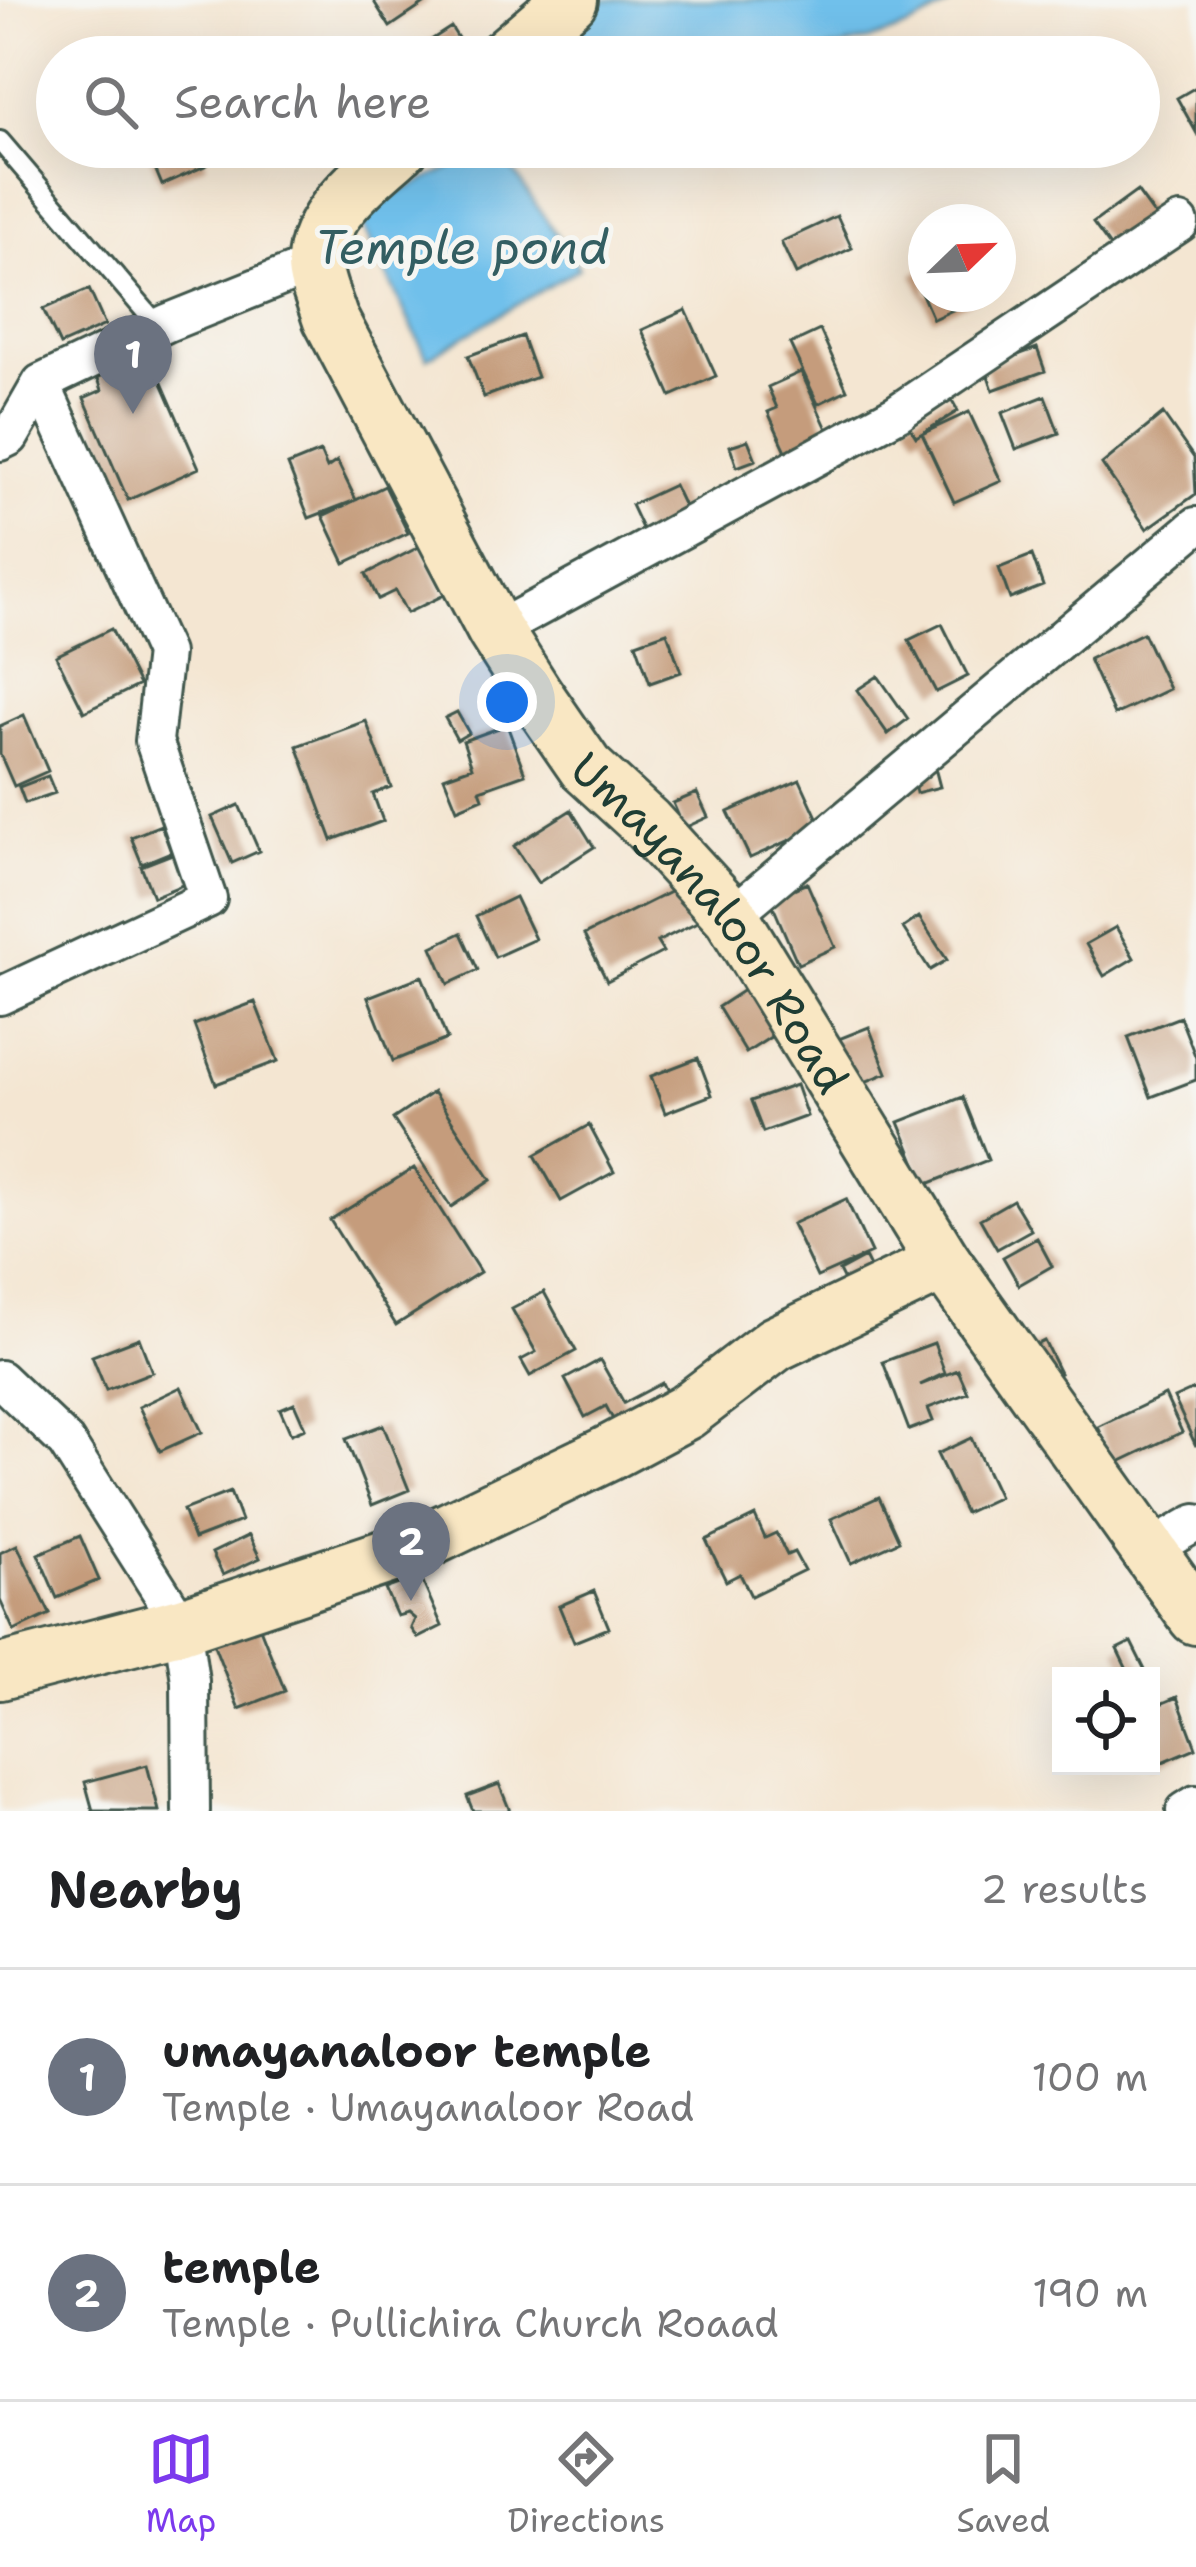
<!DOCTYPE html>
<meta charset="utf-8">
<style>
:root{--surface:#fff;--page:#f2f2f2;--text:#202124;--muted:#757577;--line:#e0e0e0;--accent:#7c3aed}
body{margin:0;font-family:"Shantell Sans",sans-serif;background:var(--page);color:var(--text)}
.controls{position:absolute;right:36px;bottom:36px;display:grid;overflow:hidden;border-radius:0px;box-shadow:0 12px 48px #0002}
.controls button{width:108px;height:108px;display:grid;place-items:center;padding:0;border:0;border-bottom:3px solid var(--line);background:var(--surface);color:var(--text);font:60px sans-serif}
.compass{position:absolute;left:908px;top:204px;width:108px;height:108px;border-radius:50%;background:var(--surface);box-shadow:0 12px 48px #0002;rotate:67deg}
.you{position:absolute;left:507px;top:702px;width:42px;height:42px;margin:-30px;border:9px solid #fff;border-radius:50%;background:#1a73e8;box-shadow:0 0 0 18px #1a73e833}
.badge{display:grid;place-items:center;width:78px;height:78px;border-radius:50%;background:var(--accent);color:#fff;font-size:39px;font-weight:700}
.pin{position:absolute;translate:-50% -99px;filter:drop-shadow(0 3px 6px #0008)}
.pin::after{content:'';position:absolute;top:63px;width:42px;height:36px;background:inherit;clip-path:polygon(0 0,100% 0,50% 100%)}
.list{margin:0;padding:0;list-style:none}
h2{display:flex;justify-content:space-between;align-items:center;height:156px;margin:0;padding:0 48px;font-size:51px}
h2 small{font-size:39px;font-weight:400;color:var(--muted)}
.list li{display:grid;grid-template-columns:78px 1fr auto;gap:36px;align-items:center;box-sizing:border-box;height:216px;padding:0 48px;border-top:3px solid var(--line)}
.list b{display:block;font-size:45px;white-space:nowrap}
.list p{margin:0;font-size:39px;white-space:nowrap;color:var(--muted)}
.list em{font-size:39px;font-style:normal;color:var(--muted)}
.icon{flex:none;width:66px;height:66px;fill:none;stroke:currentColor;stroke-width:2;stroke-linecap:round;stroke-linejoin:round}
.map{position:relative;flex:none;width:1196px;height:1811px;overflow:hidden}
.search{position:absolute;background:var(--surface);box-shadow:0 12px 48px #0002;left:36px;right:36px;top:36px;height:132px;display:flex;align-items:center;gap:30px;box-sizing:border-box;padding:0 42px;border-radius:66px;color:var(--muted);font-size:45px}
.sheet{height:588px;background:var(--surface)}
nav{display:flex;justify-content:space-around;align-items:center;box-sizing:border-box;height:168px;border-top:3px solid var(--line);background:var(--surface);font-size:33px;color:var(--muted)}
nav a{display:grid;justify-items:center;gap:6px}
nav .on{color:var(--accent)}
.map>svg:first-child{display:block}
.water{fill:#70c0eb;stroke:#487e90;stroke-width:3}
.building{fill:#c59c7c}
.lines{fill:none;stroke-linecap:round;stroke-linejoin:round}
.lane-casing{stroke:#3f564c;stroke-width:24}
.street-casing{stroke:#3f564c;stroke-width:42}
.secondary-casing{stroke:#3f564c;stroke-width:60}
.lane{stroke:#fff;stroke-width:18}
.street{stroke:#fff;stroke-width:36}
.secondary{stroke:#f9e7c3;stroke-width:54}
.labels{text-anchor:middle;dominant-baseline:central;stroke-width:10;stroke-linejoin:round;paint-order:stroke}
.street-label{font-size:45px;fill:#1f3d34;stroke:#f6f6f2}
.water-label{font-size:48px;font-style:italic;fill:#335e62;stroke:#f6f6f2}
</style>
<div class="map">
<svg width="1196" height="1811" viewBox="0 0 1196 1811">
<rect width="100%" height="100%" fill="#f6f6f2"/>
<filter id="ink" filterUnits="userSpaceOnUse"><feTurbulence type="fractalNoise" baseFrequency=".00833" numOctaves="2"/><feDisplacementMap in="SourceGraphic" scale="24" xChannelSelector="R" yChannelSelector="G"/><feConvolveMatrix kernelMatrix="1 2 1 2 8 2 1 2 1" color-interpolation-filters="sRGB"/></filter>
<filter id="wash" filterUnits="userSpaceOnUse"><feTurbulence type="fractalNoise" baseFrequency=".004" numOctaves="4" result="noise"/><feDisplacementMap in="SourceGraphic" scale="48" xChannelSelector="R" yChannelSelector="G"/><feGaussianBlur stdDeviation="2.7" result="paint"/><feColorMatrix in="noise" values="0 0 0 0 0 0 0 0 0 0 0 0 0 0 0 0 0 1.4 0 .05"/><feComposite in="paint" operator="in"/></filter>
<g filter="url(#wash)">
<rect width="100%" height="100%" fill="#f4e6d2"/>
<path class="water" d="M 602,0 L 957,0 C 847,78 670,57 541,57 Z
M 497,147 L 579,268 L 427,358 L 356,212 Z"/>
<g id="blocks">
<path class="building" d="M 373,0 L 430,0 L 390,27 Z
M 451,27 L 470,57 L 417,57 L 414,51 Z
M 1196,87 L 1196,132 L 1177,98 Z
M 146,147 L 199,147 L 207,165 L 162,185 Z
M 1137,191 L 1164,228 L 1120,260 L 1093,223 Z
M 837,216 L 852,248 L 796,274 L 781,242 Z
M 926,268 L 926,294 L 979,298 L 933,319 L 913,274 Z
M 89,289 L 105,325 L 60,345 L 43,309 Z
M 686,310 L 716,376 L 671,396 L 642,330 Z
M 820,330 L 847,390 L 818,404 L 790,344 Z
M 522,336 L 537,377 L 484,397 L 468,356 Z
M 1037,348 L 1045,371 L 993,390 L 985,367 Z
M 120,354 L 132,376 L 155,367 L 199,468 L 128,500 L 84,398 L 102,390 L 94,367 Z
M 801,372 L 833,442 L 791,462 L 768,412 L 777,408 L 768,387 Z
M 949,395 L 958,411 L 916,437 L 906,421 Z
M 1045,396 L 1059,433 L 1016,449 L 1002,413 Z
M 969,412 L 1001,481 L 954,502 L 922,434 Z
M 1163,414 L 1194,458 L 1196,494 L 1147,529 L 1102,464 Z
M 748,440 L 756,460 L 737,467 L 730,446 Z
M 320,452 L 327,468 L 337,461 L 356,500 L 309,518 L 288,465 Z
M 674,485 L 690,519 L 647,539 L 631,505 Z
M 385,486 L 408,533 L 345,563 L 323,516 Z
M 421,546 L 444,595 L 407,613 L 395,591 L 378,599 L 366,574 Z
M 1032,555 L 1043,586 L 1010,599 L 999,568 Z
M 942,624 L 968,676 L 936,692 L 909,640 Z
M 111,629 L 139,685 L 84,712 L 56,656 Z
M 667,632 L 681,672 L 650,683 L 636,643 Z
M 1143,633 L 1169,689 L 1114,715 L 1089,659 Z
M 878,676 L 908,719 L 888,734 L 857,690 Z
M 457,712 L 469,733 L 457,740 L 445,718 Z
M 24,715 L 48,771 L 14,786 L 0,754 L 0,726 Z
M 366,721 L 391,787 L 373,794 L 383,821 L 332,840 L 297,746 Z
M 507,725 L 525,774 L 480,790 L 483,798 L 457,809 L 444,777 L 472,767 L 463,741 Z
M 935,768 L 940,787 L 916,793 L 912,773 Z
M 48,776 L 55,793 L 25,803 L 19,787 Z
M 800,780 L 821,826 L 750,858 L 728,812 Z
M 697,793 L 708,817 L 684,828 L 673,803 Z
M 239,805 L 259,851 L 232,863 L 212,817 Z
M 571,810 L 594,847 L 538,883 L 514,846 Z
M 161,825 L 171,852 L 142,864 L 131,837 Z
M 172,854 L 185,884 L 153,897 L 141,866 Z
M 807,883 L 835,947 L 798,964 L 770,899 Z
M 686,884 L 703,919 L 657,942 L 663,952 L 607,981 L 584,935 Z
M 515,897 L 535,939 L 495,957 L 476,916 Z
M 919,917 L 947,960 L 930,970 L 903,928 Z
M 1116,927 L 1134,958 L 1104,976 L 1086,944 Z
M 461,933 L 478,970 L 448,984 L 432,947 Z
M 422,976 L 447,1039 L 393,1061 L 368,997 Z
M 753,984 L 783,1029 L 746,1053 L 718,1007 Z
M 255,1002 L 278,1061 L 216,1084 L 194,1025 Z
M 1180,1017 L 1196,1058 L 1196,1080 L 1151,1097 L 1128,1037 Z
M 869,1027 L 887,1073 L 850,1088 L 831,1042 Z
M 698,1058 L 712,1095 L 665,1113 L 651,1076 Z
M 796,1085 L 807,1116 L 763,1132 L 751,1101 Z
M 433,1092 L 491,1180 L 451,1207 L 393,1119 Z
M 963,1097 L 988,1160 L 925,1185 L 899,1122 Z
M 589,1125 L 614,1172 L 561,1201 L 535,1155 Z
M 414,1168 L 480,1272 L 396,1325 L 330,1220 Z
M 846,1199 L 871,1253 L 817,1277 L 792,1224 Z
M 1013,1200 L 1031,1230 L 997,1249 L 980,1219 Z
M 1037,1238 L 1052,1266 L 1019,1285 L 1003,1257 Z
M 865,1257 L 876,1279 L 850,1293 L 839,1271 Z
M 544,1292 L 576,1351 L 530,1376 L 521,1360 L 536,1352 L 512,1309 Z
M 139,1338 L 152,1372 L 106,1390 L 92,1356 Z
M 1044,1341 L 1060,1373 L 1038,1384 L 1022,1352 Z
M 934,1343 L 945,1373 L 920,1385 L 958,1370 L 968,1393 L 928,1408 L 933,1421 L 909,1430 L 883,1362 Z
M 600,1360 L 624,1403 L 662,1383 L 670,1399 L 617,1427 L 606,1406 L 585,1417 L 565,1379 Z
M 181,1387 L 202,1432 L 160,1451 L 139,1407 Z
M 1196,1388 L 1196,1446 L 1174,1398 Z
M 1165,1395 L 1182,1432 L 1115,1464 L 1098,1427 Z
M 294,1403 L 305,1428 L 291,1434 L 280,1409 Z
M 383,1425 L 409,1490 L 372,1505 L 346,1439 Z
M 971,1438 L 999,1497 L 965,1513 L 937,1454 Z
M 230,1492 L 241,1521 L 194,1539 L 183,1510 Z
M 879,1497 L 899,1541 L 851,1563 L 831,1519 Z
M 755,1516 L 765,1538 L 776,1533 L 787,1555 L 794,1552 L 804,1570 L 751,1596 L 740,1574 L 726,1581 L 706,1540 Z
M 249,1535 L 260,1558 L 223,1575 L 212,1553 Z
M 80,1536 L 99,1580 L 57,1598 L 38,1554 Z
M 17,1545 L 50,1614 L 14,1631 L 0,1600 L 0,1553 Z
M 420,1576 L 442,1626 L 418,1638 L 411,1628 L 415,1619 L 408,1613 L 397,1616 L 385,1589 Z
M 594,1591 L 609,1628 L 574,1642 L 559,1606 Z
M 258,1623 L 285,1691 L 239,1709 L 212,1640 Z
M 1131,1642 L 1148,1676 L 1130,1676 L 1117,1649 Z
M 1177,1697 L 1196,1748 L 1151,1767 L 1151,1708 Z
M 147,1765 L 159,1811 L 93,1811 L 85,1782 Z
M 499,1784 L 510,1811 L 473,1811 L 467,1796 Z"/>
</g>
</g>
<g filter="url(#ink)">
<use href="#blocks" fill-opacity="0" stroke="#3f564c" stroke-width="3"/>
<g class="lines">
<g class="lane-casing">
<path id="lane" d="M 0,141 L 159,327"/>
</g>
<g class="street-casing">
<path id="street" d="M 0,442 L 10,437 L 41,383 L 167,323 L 314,264
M 495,631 L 897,413 L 1180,223
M 731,916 L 1196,526
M 0,996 L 208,899 L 154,741 L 164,653 L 41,383
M 0,1379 L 66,1442 L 182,1625 L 190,1681 L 191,1811
M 1145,1552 L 1196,1523
M 1185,1811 L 1196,1804"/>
</g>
<g class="secondary-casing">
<g id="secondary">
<path d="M 504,57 L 570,0"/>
<path id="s1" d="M 401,147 C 370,174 316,216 315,262 C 314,279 325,301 330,318 L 495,631 L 535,694 L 586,768 L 646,823 L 731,916 L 944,1263 L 1196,1617"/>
<path d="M 0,1672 L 182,1625 L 407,1550 L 607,1454 L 686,1412 L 775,1344 L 944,1263"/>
</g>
</g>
<use href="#lane" class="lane"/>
<use href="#street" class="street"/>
<use href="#secondary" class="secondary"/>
</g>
</g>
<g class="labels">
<g class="street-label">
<text stroke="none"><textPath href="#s1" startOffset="924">Umayanaloor Road</textPath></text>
</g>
<g class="water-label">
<text x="462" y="247">Temple pond</text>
</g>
</g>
</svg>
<div class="controls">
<button><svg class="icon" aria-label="locate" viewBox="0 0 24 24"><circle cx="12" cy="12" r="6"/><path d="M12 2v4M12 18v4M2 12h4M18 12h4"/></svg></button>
</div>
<svg class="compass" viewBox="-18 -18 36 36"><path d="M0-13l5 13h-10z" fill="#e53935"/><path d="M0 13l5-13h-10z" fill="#757577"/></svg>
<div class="you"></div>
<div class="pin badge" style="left:133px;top:414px;background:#6b7280">1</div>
<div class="pin badge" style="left:411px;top:1601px;background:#6b7280">2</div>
<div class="search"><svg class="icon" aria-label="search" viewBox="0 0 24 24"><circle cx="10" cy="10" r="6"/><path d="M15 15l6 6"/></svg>Search here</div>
</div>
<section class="sheet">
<h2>Nearby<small>2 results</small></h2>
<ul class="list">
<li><span class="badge" style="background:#6b7280">1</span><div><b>umayanaloor temple</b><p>Temple · Umayanaloor Road</p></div><em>100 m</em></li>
<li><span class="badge" style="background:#6b7280">2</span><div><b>temple</b><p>Temple · Pullichira Church Roaad</p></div><em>190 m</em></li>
</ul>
</section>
<nav>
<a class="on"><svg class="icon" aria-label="map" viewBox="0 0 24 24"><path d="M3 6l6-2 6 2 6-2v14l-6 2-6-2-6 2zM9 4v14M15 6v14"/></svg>Map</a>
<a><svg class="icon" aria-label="directions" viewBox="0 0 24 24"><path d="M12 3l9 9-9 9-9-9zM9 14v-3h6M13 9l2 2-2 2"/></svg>Directions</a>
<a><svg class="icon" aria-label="saved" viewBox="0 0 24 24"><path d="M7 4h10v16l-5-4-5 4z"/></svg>Saved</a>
</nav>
